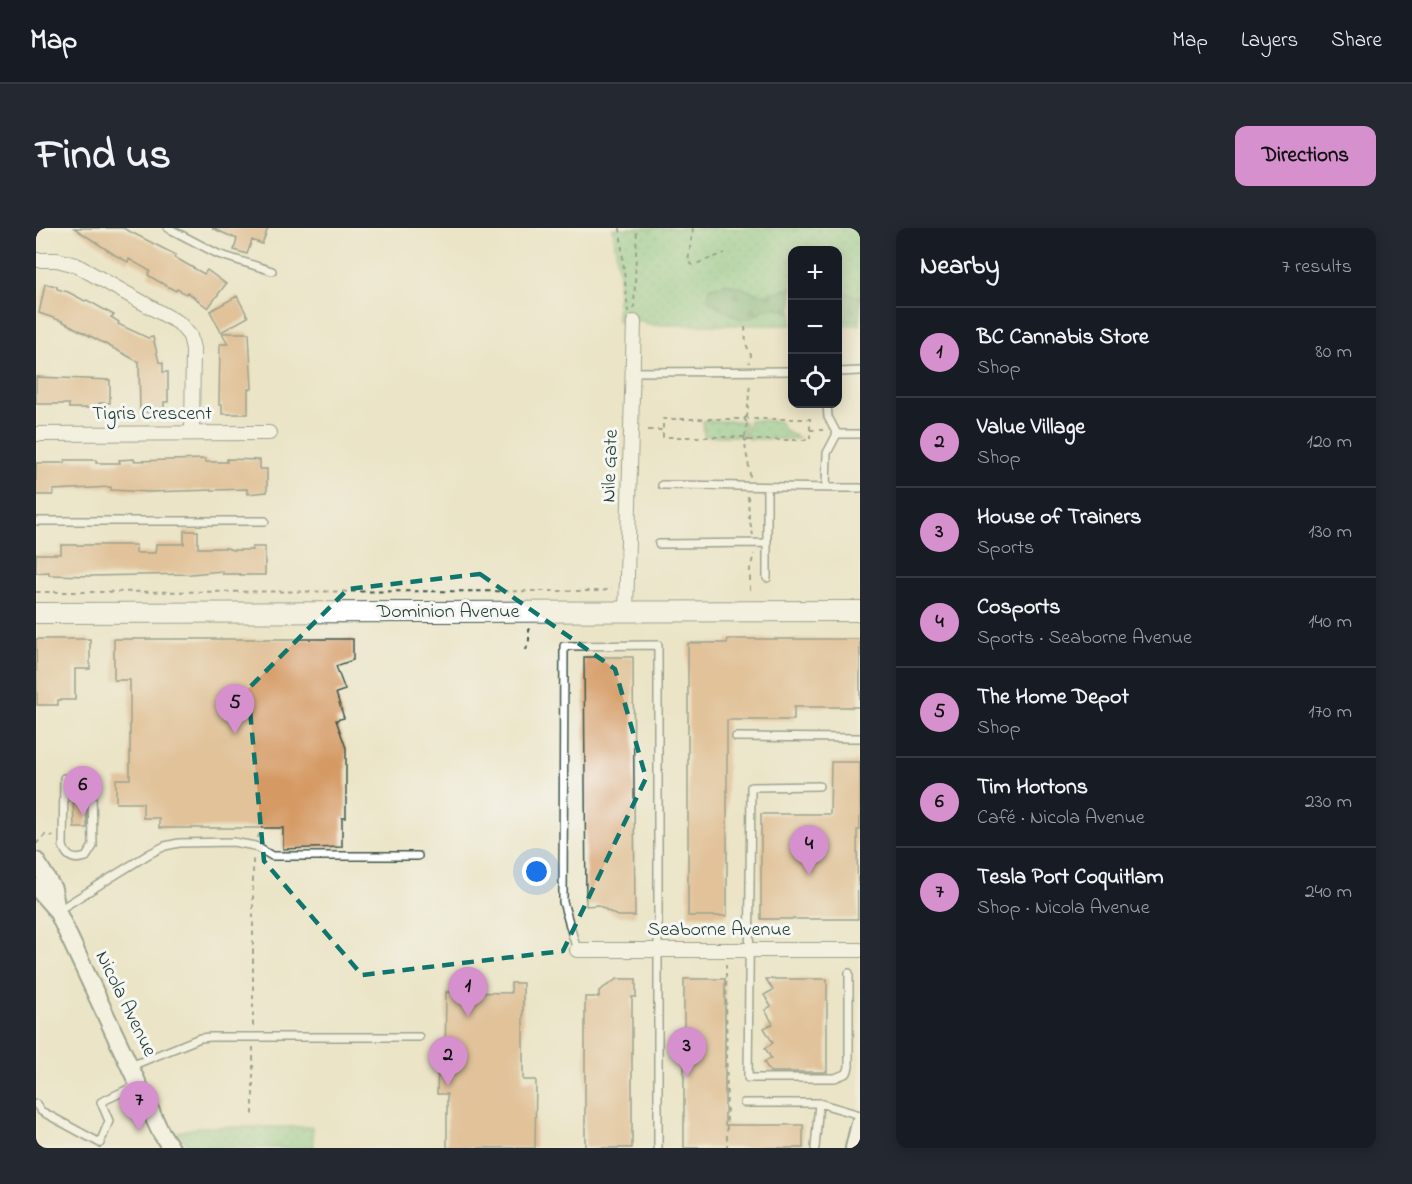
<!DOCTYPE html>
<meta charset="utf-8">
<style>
:root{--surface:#171b24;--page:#242831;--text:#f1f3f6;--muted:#9ea1a6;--line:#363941;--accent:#d690ce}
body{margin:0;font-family:"Indie Flower",sans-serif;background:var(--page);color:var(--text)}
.controls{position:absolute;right:18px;top:18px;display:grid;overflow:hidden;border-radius:12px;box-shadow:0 3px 15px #0003}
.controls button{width:54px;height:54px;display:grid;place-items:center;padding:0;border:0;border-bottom:2px solid var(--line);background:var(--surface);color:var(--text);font:30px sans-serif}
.you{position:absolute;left:501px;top:644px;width:21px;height:21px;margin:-15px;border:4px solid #fff;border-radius:50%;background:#1a73e8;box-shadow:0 0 0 9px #1a73e833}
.badge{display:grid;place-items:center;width:39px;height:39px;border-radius:50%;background:var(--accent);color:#111;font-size:20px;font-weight:700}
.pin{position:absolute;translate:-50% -50px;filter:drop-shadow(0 2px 3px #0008)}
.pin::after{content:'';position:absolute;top:32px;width:21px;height:18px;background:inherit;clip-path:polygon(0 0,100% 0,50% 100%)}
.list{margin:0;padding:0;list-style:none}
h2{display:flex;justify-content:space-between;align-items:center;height:78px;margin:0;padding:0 24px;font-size:26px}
h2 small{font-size:20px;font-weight:400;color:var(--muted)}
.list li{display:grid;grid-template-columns:39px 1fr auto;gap:18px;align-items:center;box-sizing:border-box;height:90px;padding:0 24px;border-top:2px solid var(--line)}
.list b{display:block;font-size:22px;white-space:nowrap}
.list p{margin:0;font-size:20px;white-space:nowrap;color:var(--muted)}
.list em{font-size:20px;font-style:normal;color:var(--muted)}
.icon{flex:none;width:33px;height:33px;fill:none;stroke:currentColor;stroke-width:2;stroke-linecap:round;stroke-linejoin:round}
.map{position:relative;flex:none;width:824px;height:920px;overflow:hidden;border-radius:12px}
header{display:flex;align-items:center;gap:36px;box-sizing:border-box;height:84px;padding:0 30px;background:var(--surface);border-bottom:2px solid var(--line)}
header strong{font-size:28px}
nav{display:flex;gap:33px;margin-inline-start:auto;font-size:21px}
.intro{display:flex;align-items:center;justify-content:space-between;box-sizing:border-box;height:144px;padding:0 36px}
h1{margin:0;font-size:42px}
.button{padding:15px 27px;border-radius:12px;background:var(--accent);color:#111;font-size:21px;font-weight:700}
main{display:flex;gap:36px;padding:0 36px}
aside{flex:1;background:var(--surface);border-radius:12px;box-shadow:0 3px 15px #0003}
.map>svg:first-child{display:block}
.grass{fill:url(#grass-dots);stroke:#4c825c;stroke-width:1.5}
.forest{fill:url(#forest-firs);stroke:#417453;stroke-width:1.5}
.building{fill:#d59a64}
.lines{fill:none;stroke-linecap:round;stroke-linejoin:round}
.service-casing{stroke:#3e564a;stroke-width:10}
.minor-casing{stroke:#3e564a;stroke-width:16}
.tertiary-casing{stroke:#3e564a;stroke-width:20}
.secondary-casing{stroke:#3e564a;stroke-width:22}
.path{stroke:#3e564a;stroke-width:2;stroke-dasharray:4.5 4.5;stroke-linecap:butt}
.service{stroke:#fff;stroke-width:7}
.minor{stroke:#fff;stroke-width:14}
.tertiary{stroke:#fff;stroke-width:16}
.secondary{stroke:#fff;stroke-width:20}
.marked{fill:none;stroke:#0f766e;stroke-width:4.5;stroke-dasharray:12 8;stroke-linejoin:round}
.labels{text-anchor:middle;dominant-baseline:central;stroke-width:6;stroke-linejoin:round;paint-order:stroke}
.street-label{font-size:20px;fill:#1f3d34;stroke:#f6f6f2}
</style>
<header>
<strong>Map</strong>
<nav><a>Map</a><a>Layers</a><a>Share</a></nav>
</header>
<div class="intro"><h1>Find us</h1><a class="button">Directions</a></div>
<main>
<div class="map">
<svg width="824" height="920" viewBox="0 0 824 920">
<defs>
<pattern id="grass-dots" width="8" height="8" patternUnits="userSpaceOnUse" patternTransform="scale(1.5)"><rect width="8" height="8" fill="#7ac685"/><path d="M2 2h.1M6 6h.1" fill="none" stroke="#63a26e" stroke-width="1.8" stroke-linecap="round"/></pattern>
<pattern id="forest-firs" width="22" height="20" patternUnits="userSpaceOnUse" patternTransform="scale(1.5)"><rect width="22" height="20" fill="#63ab72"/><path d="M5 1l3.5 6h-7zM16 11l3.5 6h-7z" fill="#518c5e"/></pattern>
</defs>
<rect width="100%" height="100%" fill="#f6f6f2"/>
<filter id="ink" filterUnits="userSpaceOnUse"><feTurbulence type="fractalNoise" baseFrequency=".0167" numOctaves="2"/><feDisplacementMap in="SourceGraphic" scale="12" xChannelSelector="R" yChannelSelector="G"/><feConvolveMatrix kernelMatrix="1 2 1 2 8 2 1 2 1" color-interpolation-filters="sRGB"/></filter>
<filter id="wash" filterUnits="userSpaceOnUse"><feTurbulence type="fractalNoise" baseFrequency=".008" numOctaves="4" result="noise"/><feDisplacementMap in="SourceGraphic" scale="24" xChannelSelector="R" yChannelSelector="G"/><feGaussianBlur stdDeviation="1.35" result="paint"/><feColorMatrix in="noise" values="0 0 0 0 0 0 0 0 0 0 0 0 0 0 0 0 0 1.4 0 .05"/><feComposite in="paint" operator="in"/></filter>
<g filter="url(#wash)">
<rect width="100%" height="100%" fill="#ebe4c6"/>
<path class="grass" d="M 577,0 L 824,0 L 824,97 L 802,97 L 802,22 L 756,22 L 756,97 L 610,97 L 608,93 L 581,93 L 583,45 Z
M 713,192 L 743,193 L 749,203 L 765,211 L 713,211 L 710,207 Z
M 667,193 L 707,193 L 709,195 L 708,208 L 668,208 Z
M 164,899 L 276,899 L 278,920 L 154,920 L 142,904 Z"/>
<path class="forest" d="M 691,55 L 726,67 L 756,60 L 756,85 L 740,79 L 729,81 L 714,90 L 704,91 L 672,72 L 674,59 Z
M 802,62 L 822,69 L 824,67 L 824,92 L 802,93 Z"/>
<g id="blocks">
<path class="building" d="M 38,0 L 87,0 L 140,27 L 138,29 L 168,46 L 171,42 L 190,56 L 172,80 L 151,64 L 150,66 L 141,61 L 140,63 L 120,52 L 112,47 L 114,43 L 93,31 L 92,34 L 79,27 Z
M 176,0 L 232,0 L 226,16 L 216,12 L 211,26 L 198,22 L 201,11 Z
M 9,56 L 21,58 L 21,61 L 32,64 L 49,73 L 51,72 L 78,87 L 75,89 L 83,94 L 82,96 L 112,110 L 117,109 L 123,134 L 127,135 L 127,144 L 132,144 L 132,174 L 128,174 L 128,184 L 104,184 L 103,134 L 26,93 L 3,85 Z
M 201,68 L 212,89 L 185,104 L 174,83 Z
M 186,105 L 213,105 L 216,161 L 212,161 L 212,186 L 186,186 L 186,177 L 183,177 L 184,116 L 192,116 Z
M 0,149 L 74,152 L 74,175 L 63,175 L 63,180 L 33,180 L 33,176 L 0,176 Z
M 98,231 L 98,233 L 169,231 L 169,234 L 191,234 L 191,231 L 224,232 L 224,241 L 231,241 L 231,264 L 211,266 L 211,261 L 114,264 L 75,262 L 75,259 L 17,262 L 17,267 L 0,267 L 0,235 L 29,235 L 29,232 L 60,232 L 60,235 L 84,235 L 83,232 Z
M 148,303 L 162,303 L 162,320 L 191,320 L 196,322 L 216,322 L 216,319 L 229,319 L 229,347 L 204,347 L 204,346 L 186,346 L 186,343 L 155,346 L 55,348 L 13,347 L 13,344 L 0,345 L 0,326 L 25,326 L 25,317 L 100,317 L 100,325 L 119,325 L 120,316 L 148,316 Z
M 0,411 L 54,411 L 54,441 L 39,441 L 39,472 L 22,472 L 22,477 L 1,477 Z
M 78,411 L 317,411 L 317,432 L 300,438 L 309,462 L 300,465 L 308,490 L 300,492 L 310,520 L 310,590 L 306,590 L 306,619 L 247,621 L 247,600 L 123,600 L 123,590 L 107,590 L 107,575 L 80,575 L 80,551 L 94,551 L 94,452 L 78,452 Z
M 692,411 L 824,411 L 824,479 L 758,479 L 758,492 L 691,492 L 691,688 L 652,688 L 652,415 L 691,415 Z
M 548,429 L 597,429 L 599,688 L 581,688 L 562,677 L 550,678 Z
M 795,534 L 824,534 L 824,602 L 821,602 L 822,691 L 725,691 L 725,586 L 794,586 Z
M 37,561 L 50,562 L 51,600 L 38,600 Z
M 581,751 L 600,751 L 600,769 L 596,769 L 596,920 L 549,920 L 549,769 L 563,769 L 563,763 Z
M 648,751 L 689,751 L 689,897 L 767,897 L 767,920 L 648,920 Z
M 730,751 L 791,751 L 791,844 L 734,844 L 728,834 L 735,830 L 729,820 L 737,815 L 728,800 L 737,796 L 729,782 L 735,778 L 728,767 L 737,762 Z
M 475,755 L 487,755 L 487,852 L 500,852 L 499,920 L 411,920 L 411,866 L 401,866 L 402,837 L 409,837 L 410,764 L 475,765 Z"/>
</g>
</g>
<g filter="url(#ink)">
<use href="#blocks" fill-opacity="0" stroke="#3e564a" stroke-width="1.5"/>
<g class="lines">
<g class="service-casing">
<path id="service" d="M 132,0 L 182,26 L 236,43
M 597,144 L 756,143
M 802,144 L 824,143
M 791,176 L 792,189 L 801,206
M 801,206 L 824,206
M 626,257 C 692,257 758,260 824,260
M 731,260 L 731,350
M 790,260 L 791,225 L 801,206
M 0,293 L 229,293
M 623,316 L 731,315
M 700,509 L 824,510
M 28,550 L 27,618 C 31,630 38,633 50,629 L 57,618 L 56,561 L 54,556 L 42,550
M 783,558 L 715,559 L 712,850 L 799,850 L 811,845 L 813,839 L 813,745
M 21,683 L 113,626 L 129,618 L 143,615 L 197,614 L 219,618 L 236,628 L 382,628
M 541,722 L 527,674 L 528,418 L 622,417 L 622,920
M 95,838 L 164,810 L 175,809 L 383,809
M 708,875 L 783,875 L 824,887
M 0,876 L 5,883 L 64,915 L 73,893 L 65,874 L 101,857
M 779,920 L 783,875"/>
</g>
<g class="minor-casing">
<path id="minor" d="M 0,32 L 21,32 L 40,37 L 143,95 L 154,108 L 157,121 L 156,204
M 0,206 L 233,205
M 590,384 L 598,94
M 541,722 L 824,722"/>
</g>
<g class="tertiary-casing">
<path id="tertiary" d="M 0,633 L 17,661 L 21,683 L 124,903 L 135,920
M 0,659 L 21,683
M 818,920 L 824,895"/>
</g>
<g class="secondary-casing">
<path id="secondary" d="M 0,385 L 824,383"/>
</g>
<path class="path" d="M 584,0 L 592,84
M 657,0 L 652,34 L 657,37 L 689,25
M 598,81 L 601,0
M 709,99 L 710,116 L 715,127 L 713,135
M 711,190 L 714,154
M 708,191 L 710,189 L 712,191 L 711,194 L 708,191 L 627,191 L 627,209 L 708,209
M 612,202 L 627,202
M 774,202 L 787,202
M 709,209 L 711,194
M 712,212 L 774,212 L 774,191 L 712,191
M 709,213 L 708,209 L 711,209 L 712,212 L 709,213 C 709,225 714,237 714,250
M 712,268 L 713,290 L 717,307
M 714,362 L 714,341 L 718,326
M 0,364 L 565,363 L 576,361
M 490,422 L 493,412 L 493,399
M 222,610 L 224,603
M 0,616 L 9,607 L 18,608
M 690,736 L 691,920
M 217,798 L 217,627
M 217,819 L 217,888"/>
<use href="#service" class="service"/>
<use href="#minor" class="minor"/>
<use href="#tertiary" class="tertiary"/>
<use href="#secondary" class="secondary"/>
</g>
</g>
<path d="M0 0H824V920H0ZM 444,346 L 579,441 L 610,550 L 527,723 L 326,747 L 228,633 L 212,461 L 312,361 Z" fill="#ebe4c6" fill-opacity=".55" fill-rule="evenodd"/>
<path class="marked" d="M 444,346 L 579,441 L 610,550 L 527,723 L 326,747 L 228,633 L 212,461 L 312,361 Z"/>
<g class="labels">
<g class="street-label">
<text x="116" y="186">Tigris Crescent</text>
<text transform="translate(575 238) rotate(-88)">Nile Gate</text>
<text x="412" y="384">Dominion Avenue</text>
<text x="683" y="702">Seaborne Avenue</text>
<text transform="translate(89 776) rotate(64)">Nicola Avenue</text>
</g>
</g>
</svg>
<div class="controls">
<button>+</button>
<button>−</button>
<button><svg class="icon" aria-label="locate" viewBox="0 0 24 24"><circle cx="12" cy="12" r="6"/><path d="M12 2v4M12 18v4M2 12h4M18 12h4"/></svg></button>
</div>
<div class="you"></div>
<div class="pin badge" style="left:432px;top:789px">1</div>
<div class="pin badge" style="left:412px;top:858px">2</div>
<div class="pin badge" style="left:651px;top:849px">3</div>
<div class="pin badge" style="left:773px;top:647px">4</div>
<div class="pin badge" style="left:199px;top:506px">5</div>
<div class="pin badge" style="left:47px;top:588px">6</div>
<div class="pin badge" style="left:103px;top:903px">7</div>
</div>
<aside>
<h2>Nearby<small>7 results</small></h2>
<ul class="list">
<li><span class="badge">1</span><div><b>BC Cannabis Store</b><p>Shop</p></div><em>80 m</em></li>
<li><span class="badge">2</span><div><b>Value Village</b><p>Shop</p></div><em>120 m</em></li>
<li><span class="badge">3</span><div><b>House of Trainers</b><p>Sports</p></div><em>130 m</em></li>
<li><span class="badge">4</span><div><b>Cosports</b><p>Sports · Seaborne Avenue</p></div><em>140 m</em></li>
<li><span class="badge">5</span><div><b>The Home Depot</b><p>Shop</p></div><em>170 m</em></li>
<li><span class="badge">6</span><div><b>Tim Hortons</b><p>Café · Nicola Avenue</p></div><em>230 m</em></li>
<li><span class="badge">7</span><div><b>Tesla Port Coquitlam</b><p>Shop · Nicola Avenue</p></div><em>240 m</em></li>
</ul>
</aside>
</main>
